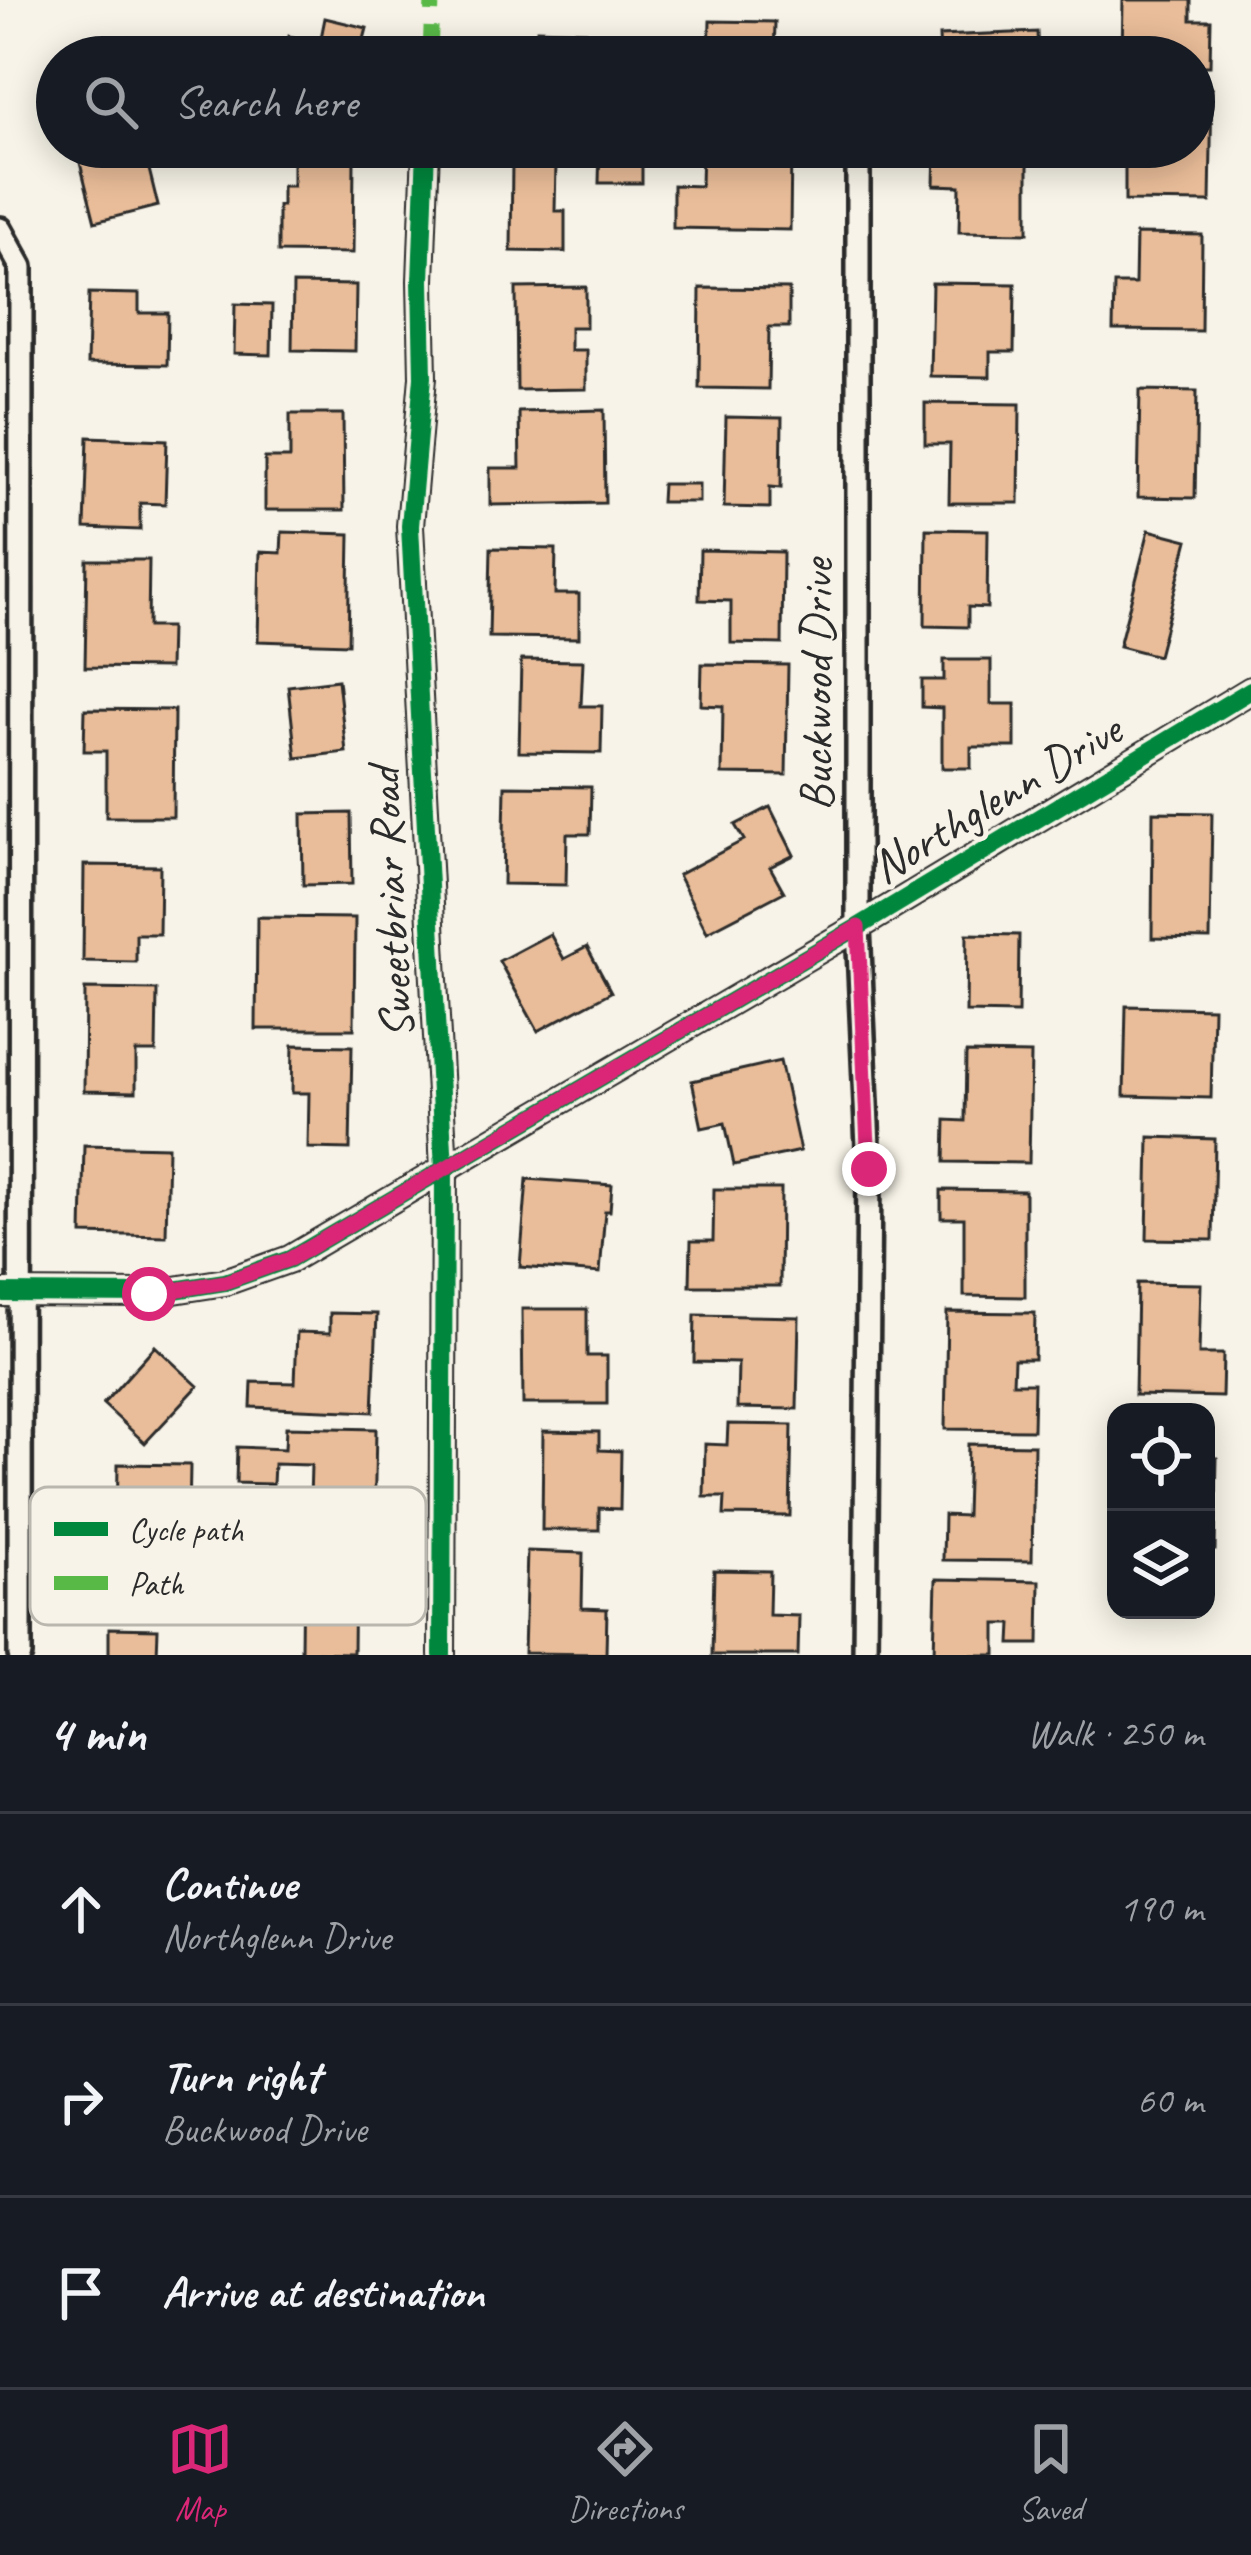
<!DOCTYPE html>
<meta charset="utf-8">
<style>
:root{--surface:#171b24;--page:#20242c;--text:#f1f3f6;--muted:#9ea1a6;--line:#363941;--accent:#db2777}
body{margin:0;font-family:Caveat,sans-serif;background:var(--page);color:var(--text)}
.controls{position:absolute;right:36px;bottom:36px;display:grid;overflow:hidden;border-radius:24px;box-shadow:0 6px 30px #0003}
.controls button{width:108px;height:108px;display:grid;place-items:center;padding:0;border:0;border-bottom:3px solid var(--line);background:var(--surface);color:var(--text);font:60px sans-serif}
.stop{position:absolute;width:36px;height:36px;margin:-27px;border:9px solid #db2777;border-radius:50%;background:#fff}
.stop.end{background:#db2777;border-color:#fff;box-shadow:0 3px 12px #0008}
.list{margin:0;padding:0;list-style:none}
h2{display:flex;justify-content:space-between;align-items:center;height:156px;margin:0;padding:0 48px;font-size:51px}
h2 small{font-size:39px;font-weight:400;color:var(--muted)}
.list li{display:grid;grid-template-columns:78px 1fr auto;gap:36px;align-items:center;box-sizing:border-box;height:192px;padding:0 48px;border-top:3px solid var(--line)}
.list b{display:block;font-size:45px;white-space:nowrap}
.list p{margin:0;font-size:39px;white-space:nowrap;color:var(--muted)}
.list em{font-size:39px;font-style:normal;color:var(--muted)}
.icon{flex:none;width:66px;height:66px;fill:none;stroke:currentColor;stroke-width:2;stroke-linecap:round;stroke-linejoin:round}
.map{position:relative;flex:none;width:1251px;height:1655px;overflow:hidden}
.search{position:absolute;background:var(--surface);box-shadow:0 6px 30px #0003;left:36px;right:36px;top:36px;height:132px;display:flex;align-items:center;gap:30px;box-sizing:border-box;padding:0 42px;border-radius:66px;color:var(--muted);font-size:45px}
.sheet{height:732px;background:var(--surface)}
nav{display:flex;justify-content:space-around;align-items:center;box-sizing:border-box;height:168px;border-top:3px solid var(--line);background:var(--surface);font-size:33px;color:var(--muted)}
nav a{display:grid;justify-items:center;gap:6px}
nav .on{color:var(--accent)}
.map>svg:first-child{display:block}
.building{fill:#e9bd99;stroke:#2b2b2b;stroke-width:3}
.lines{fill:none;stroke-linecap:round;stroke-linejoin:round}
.street-casing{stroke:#2b2b2b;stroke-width:30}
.street{stroke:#f7f3e8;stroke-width:21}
.quiet{stroke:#58b947;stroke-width:15;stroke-dasharray:30 15;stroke-linecap:butt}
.cycleway-casing{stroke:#f7f3e8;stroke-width:26}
.cycleway{stroke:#00873e;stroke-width:18}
.route{stroke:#db2777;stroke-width:15}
.labels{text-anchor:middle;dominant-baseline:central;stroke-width:10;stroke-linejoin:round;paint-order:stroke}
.street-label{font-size:48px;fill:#2b2b2b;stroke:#f7f3e8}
.key{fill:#f7f3e8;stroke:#bab7af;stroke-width:3}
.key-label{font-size:33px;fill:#2b2b2b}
</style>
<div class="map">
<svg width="1251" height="1655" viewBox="0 0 1251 1655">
<rect width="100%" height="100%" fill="#f7f3e8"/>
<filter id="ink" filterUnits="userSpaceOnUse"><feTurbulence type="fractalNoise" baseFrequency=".00833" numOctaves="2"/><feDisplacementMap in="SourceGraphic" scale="24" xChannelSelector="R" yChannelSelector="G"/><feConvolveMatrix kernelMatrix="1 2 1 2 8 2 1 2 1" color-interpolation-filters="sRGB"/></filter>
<g filter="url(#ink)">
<path class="building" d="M 1123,0 L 1191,0 L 1191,20 L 1211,20 L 1210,66 L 1194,66 L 1194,57 L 1122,57 Z
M 325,18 L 367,28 L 361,51 L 356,50 L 355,57 L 285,57 L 289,36 L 320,43 Z
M 710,21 L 775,22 L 774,57 L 709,57 Z
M 537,29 L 586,31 L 585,46 L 604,46 L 604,57 L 536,57 Z
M 1037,32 L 1038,57 L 940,57 L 939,36 Z
M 1194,87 L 1212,88 L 1210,202 L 1125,201 L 1125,156 L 1147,156 L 1147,147 L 1194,147 Z
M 76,147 L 160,147 L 163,157 L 147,161 L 158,206 L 95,222 Z
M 600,147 L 642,147 L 642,183 L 599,183 Z
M 702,147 L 791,147 L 790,230 L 673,228 L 673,185 L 701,186 Z
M 935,147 L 1028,147 L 1028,233 L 959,232 L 960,186 L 934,185 Z
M 293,160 L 354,161 L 353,253 L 278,252 L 278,206 L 282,206 L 282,186 L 293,186 Z
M 512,162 L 556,163 L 555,211 L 565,211 L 565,252 L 511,251 Z
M 1136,234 L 1202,235 L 1201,331 L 1113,330 L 1114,284 L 1135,284 Z
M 932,283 L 1015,284 L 1014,352 L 990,352 L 990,377 L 930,376 Z
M 293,284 L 356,285 L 355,351 L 292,350 Z
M 586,287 L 586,327 L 570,327 L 570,350 L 586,350 L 586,389 L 517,390 L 516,288 Z
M 700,288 L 789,289 L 789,327 L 769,327 L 768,389 L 699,388 Z
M 89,293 L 139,294 L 139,313 L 168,313 L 167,365 L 87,364 Z
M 235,304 L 272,305 L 271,355 L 234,354 Z
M 1140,390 L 1197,391 L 1195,498 L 1138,497 Z
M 925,403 L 1020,404 L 1019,503 L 949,503 L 950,444 L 925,444 Z
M 604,410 L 605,503 L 490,505 L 490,468 L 520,468 L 519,412 Z
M 290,414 L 343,414 L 344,510 L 265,510 L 265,458 L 290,458 Z
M 726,417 L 782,418 L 781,488 L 770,487 L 770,508 L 724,507 Z
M 88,437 L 167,440 L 165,504 L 140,503 L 140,530 L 85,528 Z
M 662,484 L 699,484 L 699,502 L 661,502 Z
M 926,529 L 988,530 L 987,608 L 968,607 L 968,627 L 925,626 Z
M 1149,530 L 1188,540 L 1158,656 L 1119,646 Z
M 282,532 L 350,534 L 348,644 L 258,641 L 260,552 L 281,553 Z
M 491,548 L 556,549 L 555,594 L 579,594 L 579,638 L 489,637 Z
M 700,550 L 783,552 L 782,644 L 731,643 L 731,601 L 699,600 Z
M 87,560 L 149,560 L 148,627 L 170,627 L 169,668 L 85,667 Z
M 521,660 L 583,661 L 581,706 L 602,706 L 601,753 L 519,752 Z
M 944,660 L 991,660 L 991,704 L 1015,704 L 1015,747 L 971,747 L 971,768 L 942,768 L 942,708 L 922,707 L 922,680 L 944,680 Z
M 702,664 L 788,665 L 786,775 L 722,774 L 723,706 L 701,705 Z
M 338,680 L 346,752 L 296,758 L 288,686 Z
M 85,709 L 174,710 L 173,817 L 106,817 L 106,751 L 84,751 Z
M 505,786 L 591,787 L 590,834 L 567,834 L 566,885 L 503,884 Z
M 770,807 L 794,855 L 770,867 L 784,892 L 707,932 L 678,875 L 744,840 L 735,825 Z
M 1153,812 L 1212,813 L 1210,939 L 1152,938 Z
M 351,813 L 352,884 L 303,885 L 302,814 Z
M 84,865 L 160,866 L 159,934 L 136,934 L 136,962 L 83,961 Z
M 257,917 L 355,918 L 354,1029 L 256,1029 Z
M 550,934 L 564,959 L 587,947 L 611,992 L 538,1031 L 499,961 Z
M 967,934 L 1019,935 L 1018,1013 L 966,1012 Z
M 85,989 L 157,990 L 156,1052 L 136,1052 L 136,1092 L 84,1091 Z
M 1126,1006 L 1213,1008 L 1211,1098 L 1124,1096 Z
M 293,1045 L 352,1046 L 350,1149 L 308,1148 L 309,1093 L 292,1093 Z
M 966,1053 L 1031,1054 L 1029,1163 L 945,1162 L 946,1120 L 965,1121 Z
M 780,1061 L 800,1151 L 734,1165 L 725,1123 L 702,1128 L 692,1081 Z
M 1149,1137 L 1215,1139 L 1213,1240 L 1147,1239 Z
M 84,1145 L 168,1147 L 166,1236 L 82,1234 Z
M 527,1179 L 612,1185 L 610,1211 L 605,1211 L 600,1273 L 520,1267 Z
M 714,1189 L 781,1189 L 780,1286 L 690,1286 L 691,1241 L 713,1241 Z
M 941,1190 L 1025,1191 L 1025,1297 L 964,1296 L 964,1218 L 941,1218 Z
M 1137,1283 L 1201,1284 L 1199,1354 L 1223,1354 L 1222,1397 L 1135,1395 Z
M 522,1309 L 587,1309 L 587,1356 L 607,1356 L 607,1404 L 523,1404 Z
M 947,1312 L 1035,1313 L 1034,1359 L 1014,1359 L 1013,1383 L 1034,1383 L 1033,1430 L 945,1429 Z
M 330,1313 L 377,1314 L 373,1412 L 251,1407 L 252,1382 L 295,1383 L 297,1332 L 330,1333 Z
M 695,1315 L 799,1317 L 797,1409 L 737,1408 L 738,1363 L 694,1362 Z
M 155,1346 L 198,1386 L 145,1443 L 103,1404 Z
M 728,1424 L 792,1425 L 790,1516 L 724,1515 L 725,1497 L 704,1497 L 705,1444 L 727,1445 Z
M 286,1427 L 376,1429 L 374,1527 L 326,1526 L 327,1500 L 310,1500 L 311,1465 L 274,1464 L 273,1484 L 236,1483 L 237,1447 L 285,1449 Z
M 543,1431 L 599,1432 L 599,1450 L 621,1451 L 620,1509 L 599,1508 L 599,1530 L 542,1530 Z
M 968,1444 L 1034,1445 L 1032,1561 L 943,1560 L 944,1515 L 966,1516 Z
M 1206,1458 L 1217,1458 L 1215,1550 L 1206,1550 Z
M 118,1464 L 190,1465 L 188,1575 L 97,1574 L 98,1530 L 117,1531 Z
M 527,1551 L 583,1553 L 582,1608 L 607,1609 L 606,1654 L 524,1653 Z
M 302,1564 L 354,1565 L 353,1653 L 301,1652 Z
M 714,1570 L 770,1571 L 769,1615 L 799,1616 L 798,1655 L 712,1655 Z
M 936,1579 L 1040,1581 L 1039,1644 L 1011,1644 L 1012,1624 L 996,1624 L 996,1655 L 934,1655 Z
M 109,1628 L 158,1629 L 157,1655 L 109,1655 Z"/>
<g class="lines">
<g class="street-casing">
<path id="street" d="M 426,147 L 421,281 L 423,377 L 410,526 L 444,1169 L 442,1655
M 858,147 L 858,927 L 869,1169 L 865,1655
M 0,229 L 21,267 L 20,1655
M 0,1293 L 149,1294 L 225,1282 L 290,1259 L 858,927 L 1251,690"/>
</g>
<use href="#street" class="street"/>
<path class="quiet" d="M 430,57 L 432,0"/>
<g class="cycleway-casing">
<path id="cycleway" d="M 426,147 L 421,281 L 423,377 L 410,526 L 444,1169 L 442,1655
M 0,1293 L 149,1294 L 225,1282 L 290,1259 L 858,927 L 1251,690"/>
</g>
<use href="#cycleway" class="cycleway"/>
</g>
</g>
<g class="lines" filter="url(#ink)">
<path class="route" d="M 149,1294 L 225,1282 L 290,1259 L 858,927 L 869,1169"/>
</g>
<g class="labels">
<g class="street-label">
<text transform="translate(816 685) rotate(-90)">Buckwood Drive</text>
<text transform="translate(996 798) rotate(-31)">Northglenn Drive</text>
<text transform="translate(390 903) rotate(-93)">Sweetbriar Road</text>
</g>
</g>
<rect x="30" y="1487" width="396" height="138" rx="18" class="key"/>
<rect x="54" y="1522" width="54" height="14" fill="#00873e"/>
<rect x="54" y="1576" width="54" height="14" fill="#58b947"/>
<g class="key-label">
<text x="129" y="1541">Cycle path</text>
<text x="129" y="1595">Path</text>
</g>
</svg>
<div class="controls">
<button><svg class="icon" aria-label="locate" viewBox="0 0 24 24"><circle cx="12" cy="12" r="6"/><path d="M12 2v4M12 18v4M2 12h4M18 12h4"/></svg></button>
<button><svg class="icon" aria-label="layers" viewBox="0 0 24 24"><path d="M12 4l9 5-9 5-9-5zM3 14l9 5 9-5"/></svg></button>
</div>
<div class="stop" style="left:149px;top:1294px"></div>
<div class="stop end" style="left:869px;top:1169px"></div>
<div class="search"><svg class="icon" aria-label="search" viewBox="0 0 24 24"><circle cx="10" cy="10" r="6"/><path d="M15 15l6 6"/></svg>Search here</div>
</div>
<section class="sheet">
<h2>4 min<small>Walk · 250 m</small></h2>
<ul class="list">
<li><svg class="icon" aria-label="ahead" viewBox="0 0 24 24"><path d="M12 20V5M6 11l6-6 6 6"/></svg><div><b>Continue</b><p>Northglenn Drive</p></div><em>190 m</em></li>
<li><svg class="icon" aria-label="right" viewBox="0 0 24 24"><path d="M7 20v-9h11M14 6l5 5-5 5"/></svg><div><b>Turn right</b><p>Buckwood Drive</p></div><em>60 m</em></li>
<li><svg class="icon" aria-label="arrive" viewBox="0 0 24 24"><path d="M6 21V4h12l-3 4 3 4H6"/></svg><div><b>Arrive at destination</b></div></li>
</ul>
</section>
<nav>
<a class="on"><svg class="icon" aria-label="map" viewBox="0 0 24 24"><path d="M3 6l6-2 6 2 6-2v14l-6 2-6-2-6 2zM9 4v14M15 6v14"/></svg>Map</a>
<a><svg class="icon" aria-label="directions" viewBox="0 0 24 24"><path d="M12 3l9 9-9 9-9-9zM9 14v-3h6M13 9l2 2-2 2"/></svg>Directions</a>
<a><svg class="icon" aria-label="saved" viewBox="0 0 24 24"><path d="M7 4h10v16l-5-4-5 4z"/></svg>Saved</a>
</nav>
